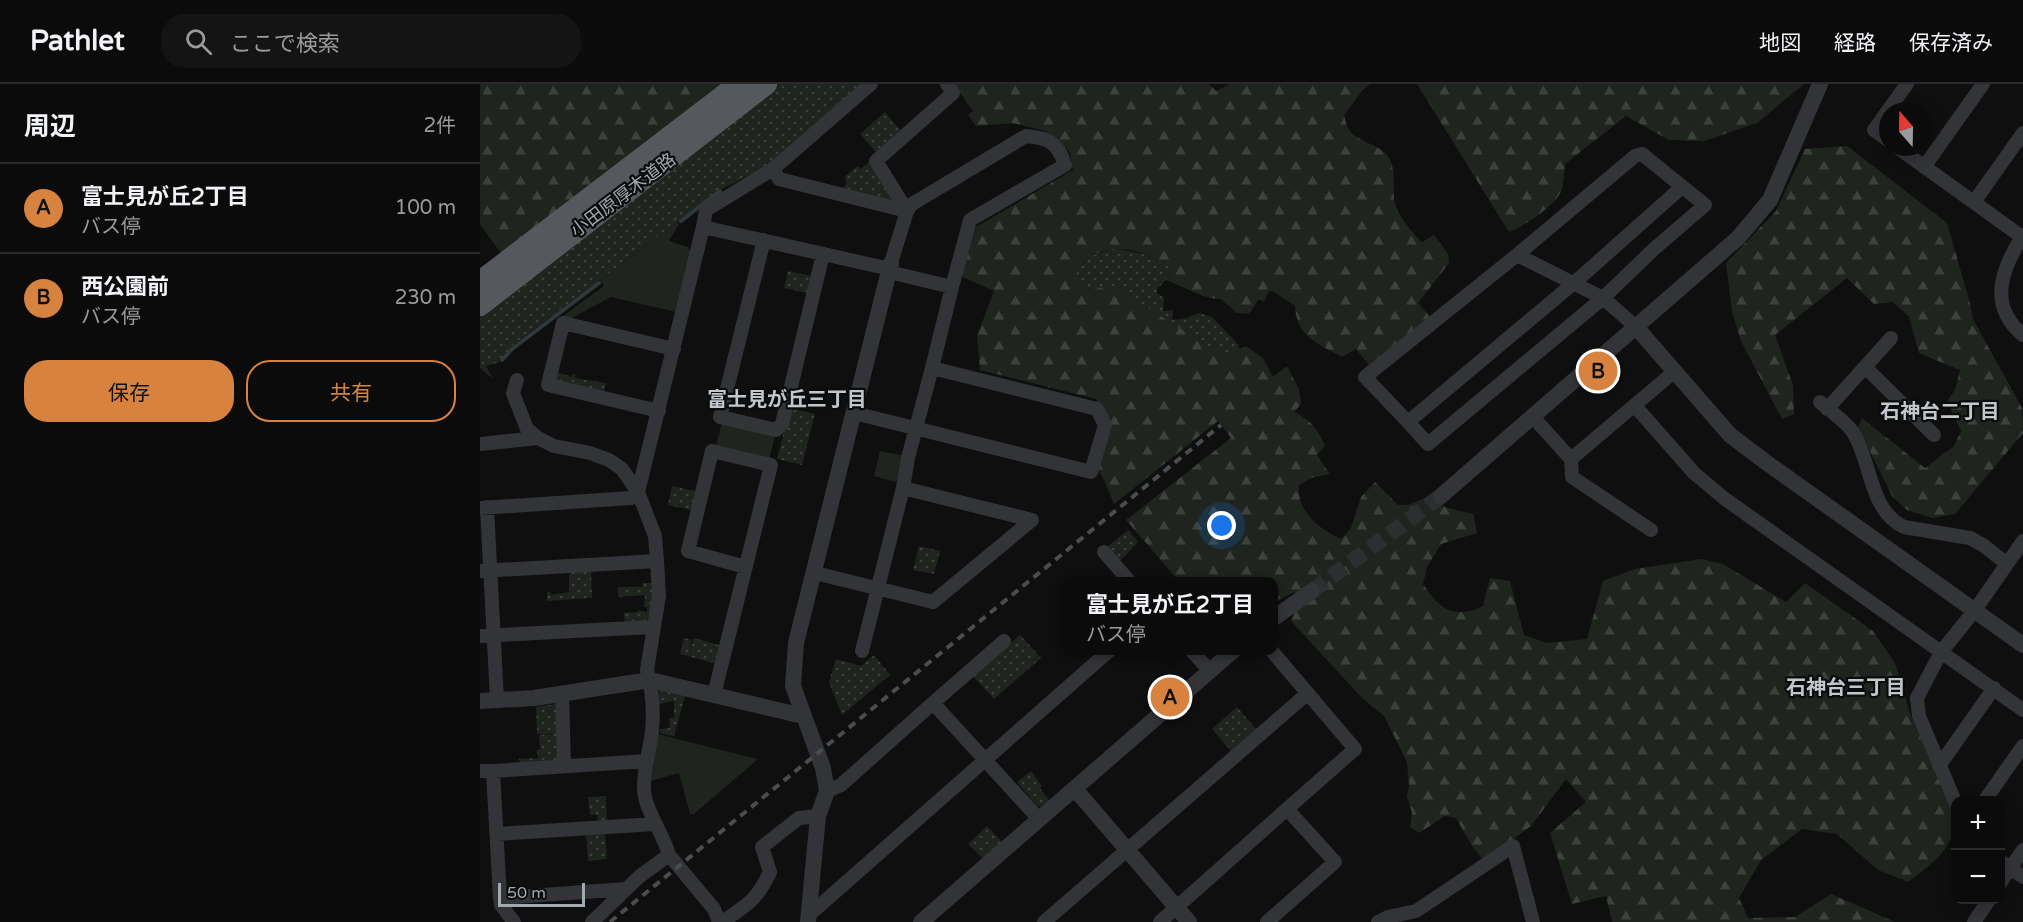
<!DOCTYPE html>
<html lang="ja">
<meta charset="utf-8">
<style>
:root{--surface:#0b0b0c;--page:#141415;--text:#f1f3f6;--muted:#9a9b9d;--line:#2b2b2d;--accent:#d8823f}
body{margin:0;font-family:"Varela Round","Noto Sans JP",sans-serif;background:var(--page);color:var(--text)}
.controls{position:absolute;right:18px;bottom:18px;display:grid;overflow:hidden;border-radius:12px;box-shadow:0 3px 15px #0003}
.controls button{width:54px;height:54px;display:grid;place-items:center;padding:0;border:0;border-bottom:2px solid var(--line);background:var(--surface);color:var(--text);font:30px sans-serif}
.compass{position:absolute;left:1399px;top:18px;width:54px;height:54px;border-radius:50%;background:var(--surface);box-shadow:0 3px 15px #0003;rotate:340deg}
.scale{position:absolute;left:18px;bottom:15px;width:87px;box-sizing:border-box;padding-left:6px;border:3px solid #a2a9af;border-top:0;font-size:16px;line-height:21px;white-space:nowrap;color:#a2a9af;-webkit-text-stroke:4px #0a0b0b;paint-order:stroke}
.you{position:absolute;left:742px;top:442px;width:21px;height:21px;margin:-15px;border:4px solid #fff;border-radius:50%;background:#1a73e8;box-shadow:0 0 0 9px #1a73e833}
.badge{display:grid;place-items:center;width:39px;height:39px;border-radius:50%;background:var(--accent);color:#111;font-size:20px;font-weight:700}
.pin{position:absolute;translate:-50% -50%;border:3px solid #fff;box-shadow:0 2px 6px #0006}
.popup{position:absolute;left:582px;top:493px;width:216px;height:78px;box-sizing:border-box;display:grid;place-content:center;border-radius:12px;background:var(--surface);filter:drop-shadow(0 2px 4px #0005);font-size:20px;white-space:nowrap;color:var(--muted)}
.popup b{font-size:22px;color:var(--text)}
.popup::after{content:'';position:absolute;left:50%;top:100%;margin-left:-12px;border:12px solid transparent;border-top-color:var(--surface)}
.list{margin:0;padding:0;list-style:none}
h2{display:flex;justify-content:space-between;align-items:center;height:78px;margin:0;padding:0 24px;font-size:26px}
h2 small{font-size:20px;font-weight:400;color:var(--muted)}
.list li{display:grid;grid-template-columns:39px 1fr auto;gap:18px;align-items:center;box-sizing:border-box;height:90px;padding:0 24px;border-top:2px solid var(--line)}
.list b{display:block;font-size:22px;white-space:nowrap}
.list p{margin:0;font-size:20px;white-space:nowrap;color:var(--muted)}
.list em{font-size:20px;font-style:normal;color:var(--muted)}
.actions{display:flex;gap:12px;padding:18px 24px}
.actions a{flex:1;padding:14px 0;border:2px solid var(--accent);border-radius:24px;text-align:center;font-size:21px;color:var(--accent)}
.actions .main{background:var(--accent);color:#111}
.icon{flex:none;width:33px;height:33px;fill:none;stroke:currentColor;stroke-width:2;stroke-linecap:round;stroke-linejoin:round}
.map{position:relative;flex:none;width:1543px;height:838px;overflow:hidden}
header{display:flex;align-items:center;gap:36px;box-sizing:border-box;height:84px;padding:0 30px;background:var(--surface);border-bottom:2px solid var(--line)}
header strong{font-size:28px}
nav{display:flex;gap:33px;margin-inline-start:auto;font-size:21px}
.search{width:420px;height:54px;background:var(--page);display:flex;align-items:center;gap:15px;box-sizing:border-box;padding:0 21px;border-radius:24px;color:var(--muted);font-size:22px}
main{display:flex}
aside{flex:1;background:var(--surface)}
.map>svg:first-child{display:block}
.grass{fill:url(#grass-dots)}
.forest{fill:url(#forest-firs)}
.park{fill:#1f241e}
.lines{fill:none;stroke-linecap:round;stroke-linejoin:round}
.stream{stroke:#2f393b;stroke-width:4}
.tertiary-tunnel{stroke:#2c2e30;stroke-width:16;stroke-dasharray:16 8;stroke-linecap:butt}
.minor{stroke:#333437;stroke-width:14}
.tertiary{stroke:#333437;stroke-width:16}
.trunk{stroke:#55585c;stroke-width:22}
.rail{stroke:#4a4d50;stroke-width:4;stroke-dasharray:8 6;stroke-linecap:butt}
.labels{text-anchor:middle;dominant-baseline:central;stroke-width:4.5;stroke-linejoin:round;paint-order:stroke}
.street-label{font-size:18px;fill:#a2a9af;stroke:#0a0b0b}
.neighbourhood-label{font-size:20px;font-weight:bold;fill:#c3c7cc;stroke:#0a0b0b}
</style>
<header>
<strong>Pathlet</strong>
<div class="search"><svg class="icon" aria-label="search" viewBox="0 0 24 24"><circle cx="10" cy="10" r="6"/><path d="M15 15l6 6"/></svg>ここで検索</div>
<nav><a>地図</a><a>経路</a><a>保存済み</a></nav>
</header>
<main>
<aside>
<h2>周辺<small>2件</small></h2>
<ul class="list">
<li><span class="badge">A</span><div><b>富士見が丘2丁目</b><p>バス停</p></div><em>100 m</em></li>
<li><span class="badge">B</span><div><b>西公園前</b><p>バス停</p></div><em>230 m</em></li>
</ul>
<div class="actions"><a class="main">保存</a><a>共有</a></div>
</aside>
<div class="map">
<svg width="1543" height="838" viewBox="0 0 1543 838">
<defs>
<pattern id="grass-dots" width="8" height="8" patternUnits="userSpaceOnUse" patternTransform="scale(1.5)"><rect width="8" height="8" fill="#1f241e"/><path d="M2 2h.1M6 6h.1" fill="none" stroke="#3c413c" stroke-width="1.8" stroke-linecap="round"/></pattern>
<pattern id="forest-firs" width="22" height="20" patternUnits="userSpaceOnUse" patternTransform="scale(1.5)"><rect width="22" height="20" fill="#1f241e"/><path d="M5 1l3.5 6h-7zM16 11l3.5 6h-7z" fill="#3c413c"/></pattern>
</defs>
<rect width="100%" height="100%" fill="#0f0f10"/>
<path class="grass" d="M 292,0 L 381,0 L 287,82 L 240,106 L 33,261 L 19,277 L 20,278 L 6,282 L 13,295 L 0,284 L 0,231 Z
M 405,28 L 421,47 L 396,68 L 380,50 Z
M 390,77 L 417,120 L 364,106 L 366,98 L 365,92 L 378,82 L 381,85 Z
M 633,165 C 656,167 674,171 692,185 L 686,196 L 677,205 L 677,209 L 684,214 L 683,227 L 693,226 L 692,236 L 707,234 L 719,229 L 732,233 L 756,258 L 760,265 L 748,274 L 631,202 L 612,206 L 601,201 L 598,185 L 611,172 Z
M 308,187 L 331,192 L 327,209 L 304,204 Z
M 77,288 L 92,293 L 93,290 L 95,290 L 95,294 L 126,299 L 124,308 L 77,298 L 74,294 Z
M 310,324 L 335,330 L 322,381 L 297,375 Z
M 192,402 L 216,407 L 212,426 L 188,421 Z
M 648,446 L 658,458 L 639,478 L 627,463 Z
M 439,462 L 460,467 L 454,490 L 433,486 Z
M 111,486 L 112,514 L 67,517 L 67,508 L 70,508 L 71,511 L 89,508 L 89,488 Z
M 163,499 L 172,499 C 173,512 175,529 165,538 L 145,539 L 144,529 L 157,528 L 158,526 L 167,528 L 167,523 L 164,523 L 165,511 L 138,513 L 138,503 L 163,503 Z
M 540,551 L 561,574 L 514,615 L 493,592 Z
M 204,554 L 212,556 L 209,570 L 214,554 L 242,562 L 237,580 L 200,570 Z
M 394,571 L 410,591 L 362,631 L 349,598 L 356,575 L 381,582 Z
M 181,606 L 205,612 L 194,652 L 180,649 L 180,645 L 190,644 L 189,634 L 194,634 L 194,617 L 179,620 L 179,607 Z
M 75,620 L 78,624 L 77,676 L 40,679 L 39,675 L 58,674 L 57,666 L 60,666 L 59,651 L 75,650 L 57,650 L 56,623 Z
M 757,623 L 776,645 L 751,667 L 732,645 Z
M 551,687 L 562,702 L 560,704 L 569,716 L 561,723 L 557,722 L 537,698 Z
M 126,712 L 127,739 L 118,739 L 117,731 L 110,731 L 108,713 Z
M 507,742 L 522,758 L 504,776 L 488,760 Z
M 125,749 L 127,775 L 108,777 L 106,750 Z"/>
<path class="forest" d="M 0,0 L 246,0 L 23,172 L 0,140 Z
M 474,0 L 729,0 L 736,7 L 750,0 L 890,0 L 882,7 L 864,31 C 865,35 866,40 868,44 C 876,59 900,59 909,74 C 916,87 913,102 914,115 C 915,128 932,149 942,158 L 954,151 L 968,170 L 969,179 L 938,219 L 950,233 L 889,281 L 876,265 L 862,273 C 838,260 816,252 815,222 L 794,208 L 789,207 L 784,218 L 779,215 L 769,230 L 757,229 L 741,215 C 722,215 705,203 686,196 L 692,185 C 670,168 638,158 612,172 C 607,174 603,180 598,185 L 601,200 L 612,206 L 631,201 L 748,274 L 756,266 L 766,262 L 783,274 L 793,293 L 807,282 L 819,305 L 821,320 L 814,328 C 831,336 838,345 845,362 L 837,371 L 850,390 L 831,394 L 819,401 C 816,427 839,445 861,455 L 871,444 L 881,413 L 895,398 L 918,421 L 928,421 L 945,414 L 968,424 L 993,430 L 997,449 L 961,460 L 947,483 L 943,500 C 959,525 974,536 1003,522 L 1010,494 L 1030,497 L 1044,551 L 1067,559 L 1107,555 L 1123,497 L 1155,485 L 1221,475 L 1243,480 L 1306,518 L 1325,499 L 1393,547 L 1415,579 L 1430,630 L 1475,731 C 1475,765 1453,779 1428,798 L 1398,786 L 1357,750 L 1322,745 L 1281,776 L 1259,814 L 1268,834 L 1315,833 L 1351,810 L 1415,838 L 1132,838 L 1126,812 L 1092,820 L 1070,749 L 1106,718 L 1086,695 L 1051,742 L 1004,777 L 992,762 L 976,734 L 965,732 L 939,749 L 930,743 L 932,729 L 927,712 L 929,701 L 927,678 L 904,632 L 882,614 L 811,537 L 815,528 L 824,518 L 814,508 L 794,518 L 794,498 L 699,497 L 646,436 L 751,354 L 738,337 L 634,420 L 625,398 L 617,383 L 632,343 L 616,315 L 500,286 L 497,252 L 514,207 L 481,192 L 496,143 L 593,86 L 589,67 L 565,47 L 533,39 L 496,42 L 488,31 L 493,27 Z
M 937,0 L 1324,0 L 1277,39 L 1224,57 L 1189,56 L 1146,32 L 1085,80 C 1084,88 1084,98 1082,105 C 1077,121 1044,142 1029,148 Z
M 1367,62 L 1467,139 L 1490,219 L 1493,235 L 1542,324 L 1543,349 L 1475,430 L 1452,434 L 1427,426 L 1412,412 L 1378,343 L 1382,334 L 1445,384 L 1474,362 L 1481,347 L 1467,317 L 1475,306 L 1480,286 L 1439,269 L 1429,233 L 1413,218 L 1394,220 L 1367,194 L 1295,251 L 1313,301 L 1314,330 L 1302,335 L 1261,257 L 1252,227 L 1246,179 L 1296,127 L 1325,65 Z"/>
<path class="park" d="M 197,138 L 199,140 L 189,157 L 208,163 L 211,169 L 196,228 L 131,213 L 88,236 L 83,232 L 124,202 L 120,196 Z
M 242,339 L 295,352 L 289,376 L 236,362 Z
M 400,367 L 424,372 L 420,394 L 415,398 L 394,392 Z
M 178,650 L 278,675 L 214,730 L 210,730 L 199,689 L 171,697 Z"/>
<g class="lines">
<path class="stream" d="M 201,137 L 240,107
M 22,276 L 32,265 L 119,199"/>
<path class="tertiary-tunnel" d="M 832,507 L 961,412"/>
<path class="minor" d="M 1408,56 L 1394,46 L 1427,0
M 1417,63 L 1542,153 L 1543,151
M 1444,83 L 1503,0
M 293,85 L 299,95 L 427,127
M 1494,118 L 1543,49
M 427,127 L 396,77 L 473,9 L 467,0
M 223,143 L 226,126 L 293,85 L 391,0
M 1542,153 C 1521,186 1508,222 1543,251
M 284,156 L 240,333 L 296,346 L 302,340 L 343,170
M 1037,171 L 1123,214 L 1156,243
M 411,179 L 427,127 L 432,120 L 546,52 C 568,54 578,58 585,81 L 490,136 L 472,203
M 1385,283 L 1454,351
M 37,296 L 33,309 L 47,345 L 58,354 L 74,362 L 110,369 L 129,376 L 142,385 L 158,408 L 175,452 L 177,477 L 179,512 L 167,586 C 172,604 174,628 172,647 C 170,666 163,687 164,706 C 165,726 184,751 189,771 L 160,792 L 112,838
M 1340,318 C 1351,328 1367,338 1374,350 C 1392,380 1389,426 1424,443 L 1490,454 L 1503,461 L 1527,480
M 1155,322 L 1214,389 L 1245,415 L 1543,626
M 1347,325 L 1411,254
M 179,327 L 68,301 L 83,239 L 194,265
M 374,329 L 611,388 L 625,341 L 617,325 L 452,284 L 472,203 L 409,188
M 1052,332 L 1091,375 L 1195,287
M 928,338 L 885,293 L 1037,171 L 1155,72 L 1162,70 L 1225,121 L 1174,165 L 1123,214 L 948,360 L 928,338 L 1094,199 L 1202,103
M 0,360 L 58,354
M 1091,375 L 1092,393 L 1171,446
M 423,404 L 552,436
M 7,423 L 17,616
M 0,424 L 151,414 L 158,408 L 223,143 L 410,185
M 624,468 L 650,498
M 0,487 L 177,477
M 335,489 L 453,518 L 552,436
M 0,552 L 173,543
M 711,566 L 730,587
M 382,567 L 423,404 L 428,374 L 452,284
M 82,610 L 84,681
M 234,611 L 291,381 L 232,367 L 208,467 L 265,483
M 453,619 L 524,557
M 1459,682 L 1514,604
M 0,687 L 13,687 L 20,814 L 21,821 L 34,838
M 13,687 L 167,677
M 347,707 L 361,701 L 453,619 L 559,735
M 1505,716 L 1543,662
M 1476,720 L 1439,632 L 1437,614 L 1461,568 L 1495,526 L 1543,457
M 17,750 L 175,740
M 189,771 L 234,825 L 239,838
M 1520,777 L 1543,793
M 1520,799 L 1543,766
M 20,814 L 146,805
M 329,831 L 630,566
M 242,838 C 267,821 277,816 290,788 L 282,763 L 319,734 L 338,732
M 564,838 L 828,609
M 680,838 L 807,725
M 787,838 L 855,778 L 807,725 L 875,665 L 791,566
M 898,838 L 908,833 L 936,827 L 1033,762 L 1053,838
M 1494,838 L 1509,816"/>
<path class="tertiary" d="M 1156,243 L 1250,351 L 1287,379 L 1543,561
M 961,412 L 1258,154 L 1290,116 L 1340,0
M 794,534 L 832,507
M 0,617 L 54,614 L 170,596 L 323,632
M 595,705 L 709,838
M 328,838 L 338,732 L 347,707 L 343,684 L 313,602 L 316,559 L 411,179
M 441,838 L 754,566"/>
<path class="trunk" d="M 0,198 L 259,0
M 0,221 L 286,0"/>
<path class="rail" d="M 130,838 L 741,341"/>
</g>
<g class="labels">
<g class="street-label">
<text transform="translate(143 111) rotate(-37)">小田原厚木道路</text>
</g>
<g class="neighbourhood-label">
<text x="307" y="316">富士見が丘三丁目</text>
<text x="1460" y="328">石神台二丁目</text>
<text x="1366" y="604">石神台三丁目</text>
</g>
</g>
</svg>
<div class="controls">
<button>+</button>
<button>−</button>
</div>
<svg class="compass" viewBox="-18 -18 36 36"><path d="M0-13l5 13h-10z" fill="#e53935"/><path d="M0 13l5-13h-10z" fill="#9a9b9d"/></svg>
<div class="scale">50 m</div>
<div class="you"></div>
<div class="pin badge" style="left:690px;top:613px">A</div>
<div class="popup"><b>富士見が丘2丁目</b>バス停</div>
<div class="pin badge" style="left:1118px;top:287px">B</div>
</div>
</main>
